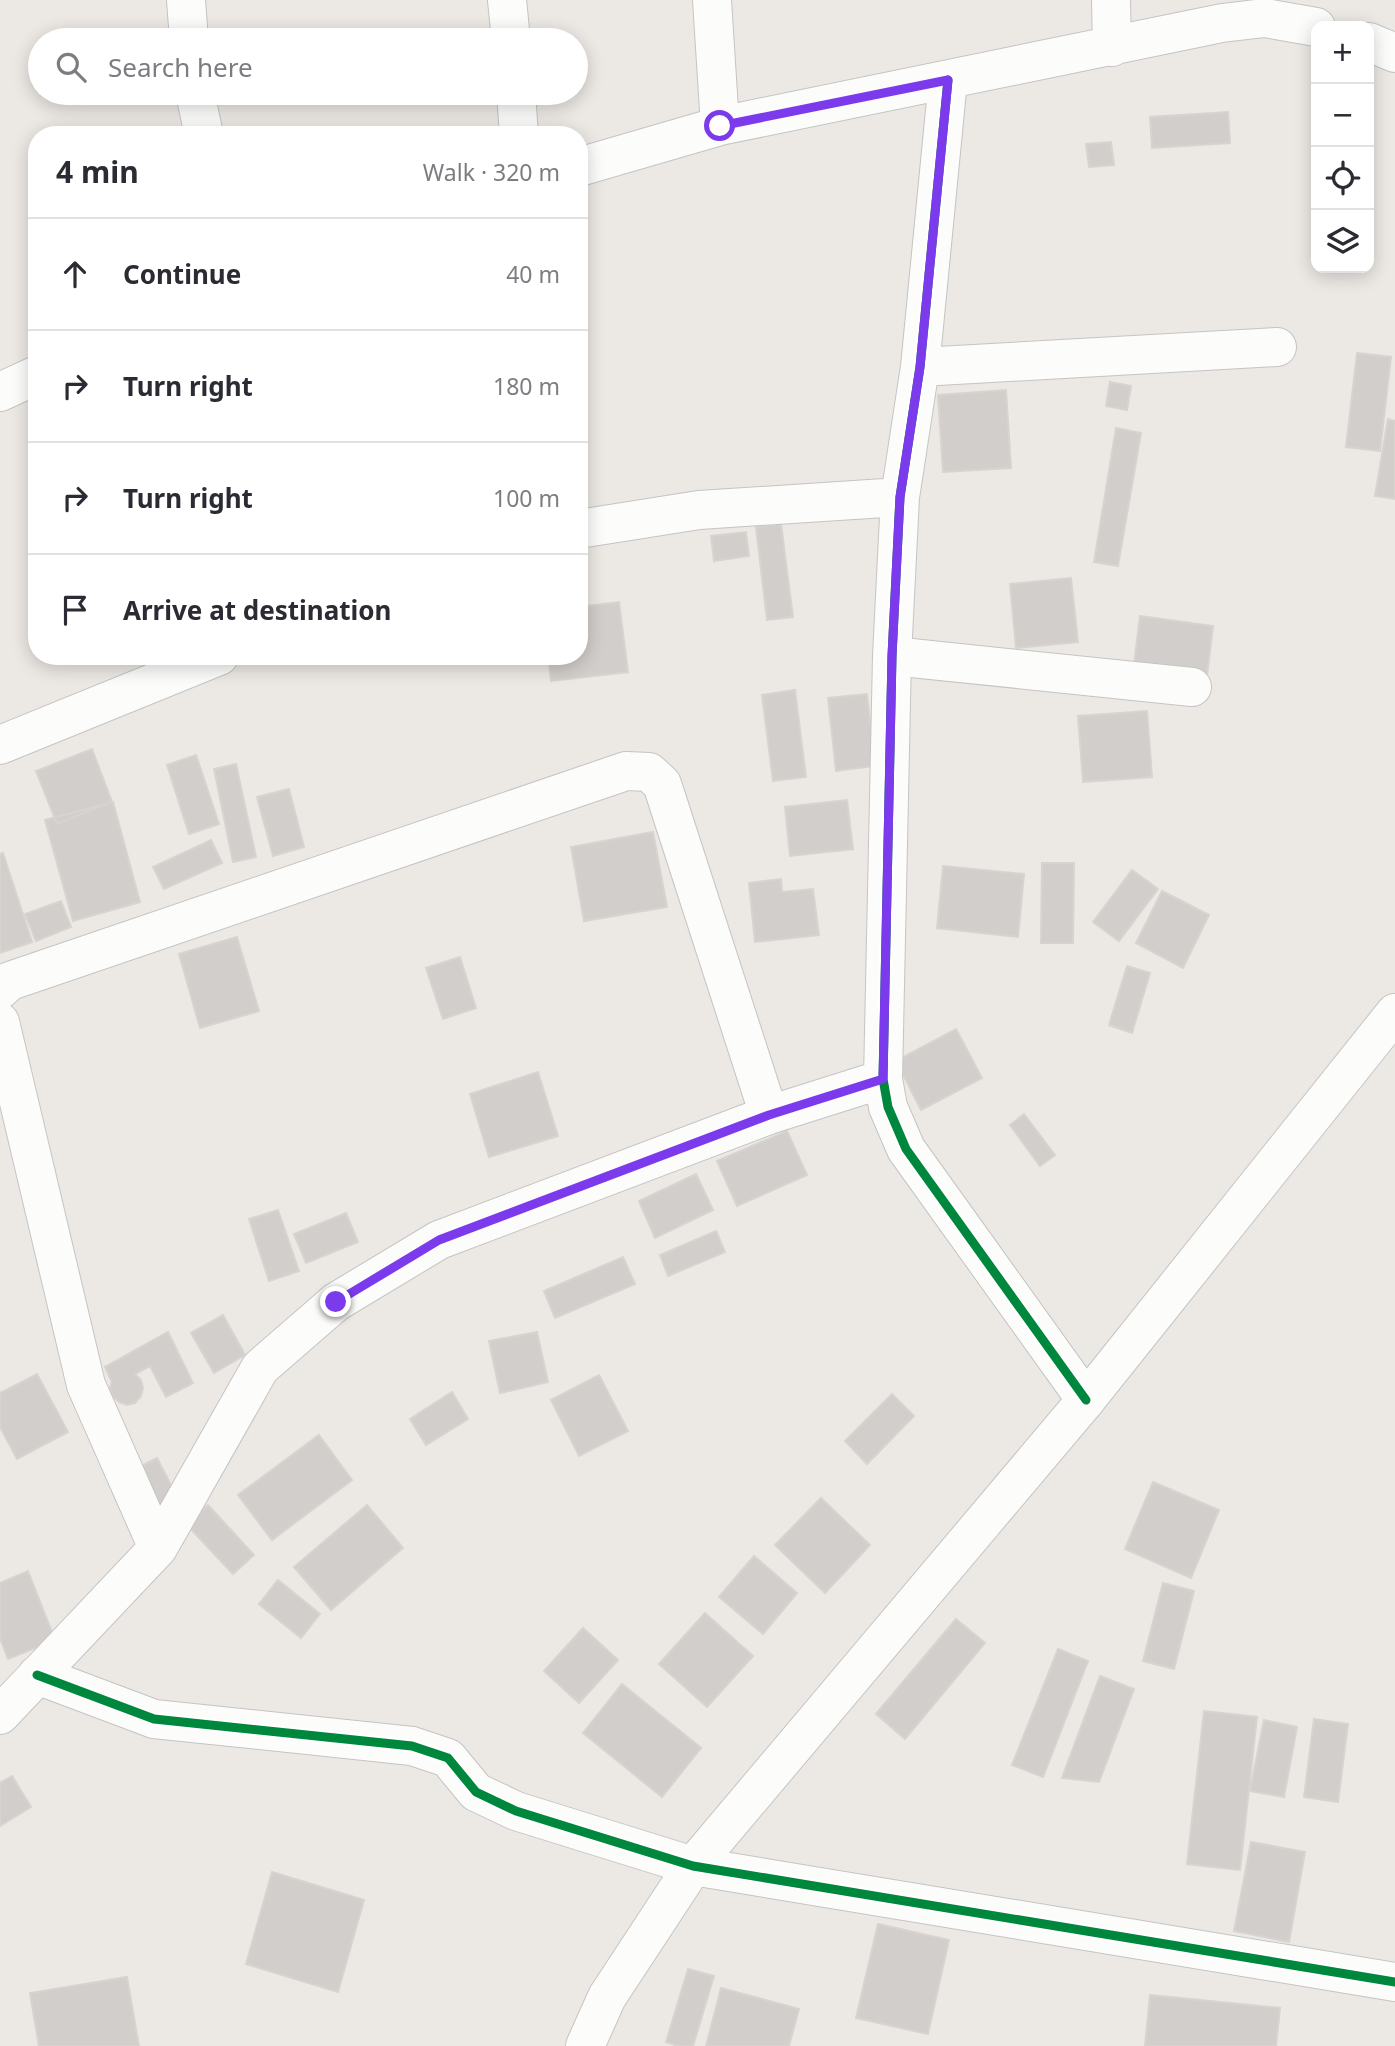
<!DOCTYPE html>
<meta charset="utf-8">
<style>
:root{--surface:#fff;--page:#f2f2f3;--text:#2b2b33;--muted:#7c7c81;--line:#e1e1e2}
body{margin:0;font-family:"Noto Sans",sans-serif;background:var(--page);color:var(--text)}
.controls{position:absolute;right:21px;top:21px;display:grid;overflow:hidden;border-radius:14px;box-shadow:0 4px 18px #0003}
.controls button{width:63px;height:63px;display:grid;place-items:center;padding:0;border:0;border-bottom:2px solid var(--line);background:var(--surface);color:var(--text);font:35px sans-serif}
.stop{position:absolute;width:21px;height:21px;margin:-16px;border:5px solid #7c3aed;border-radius:50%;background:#fff}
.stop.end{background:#7c3aed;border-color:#fff;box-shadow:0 2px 7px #0008}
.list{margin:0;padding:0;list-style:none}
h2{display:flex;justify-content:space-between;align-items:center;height:91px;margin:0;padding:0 28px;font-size:30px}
h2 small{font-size:23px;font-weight:400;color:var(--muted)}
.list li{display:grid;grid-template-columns:46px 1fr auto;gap:21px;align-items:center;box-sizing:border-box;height:112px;padding:0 28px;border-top:2px solid var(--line)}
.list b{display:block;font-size:26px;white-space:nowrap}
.list em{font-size:23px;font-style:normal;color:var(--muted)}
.icon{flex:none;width:38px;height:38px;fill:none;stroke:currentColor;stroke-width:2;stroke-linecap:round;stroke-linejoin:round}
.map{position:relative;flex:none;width:1395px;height:2046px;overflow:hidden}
.search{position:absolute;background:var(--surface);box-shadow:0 4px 18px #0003;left:28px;top:28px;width:560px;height:77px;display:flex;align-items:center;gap:18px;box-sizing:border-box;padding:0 24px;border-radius:38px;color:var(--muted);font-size:26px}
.panel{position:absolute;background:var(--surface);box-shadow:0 4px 18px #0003;left:28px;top:126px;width:560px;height:539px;border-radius:28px}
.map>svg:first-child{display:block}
.building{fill:#d1cecb;stroke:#d7d4d0;stroke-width:2}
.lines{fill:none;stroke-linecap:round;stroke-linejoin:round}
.minor-casing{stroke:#c5c4c5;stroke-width:40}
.tertiary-casing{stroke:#c5c4c5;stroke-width:40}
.minor{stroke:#fcfcfb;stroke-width:38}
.tertiary{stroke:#fcfcfb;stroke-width:38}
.cycleway-casing{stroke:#fff;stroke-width:13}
.cycleway{stroke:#00873e;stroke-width:9}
.route{stroke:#7c3aed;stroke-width:9}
</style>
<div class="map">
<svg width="1395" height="2046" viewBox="0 0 1395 2046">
<rect width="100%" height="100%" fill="#ece8e4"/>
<path class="building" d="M 1228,112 L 1230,143 L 1152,148 L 1150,117 Z
M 1111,142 L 1114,165 L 1089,167 L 1086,144 Z
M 1357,353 L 1391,357 L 1380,451 L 1346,447 Z
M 1110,382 L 1131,386 L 1127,410 L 1106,406 Z
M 1006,390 L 1011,468 L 943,472 L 938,395 Z
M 1388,419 L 1395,421 L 1395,499 L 1375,496 Z
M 1116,428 L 1141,433 L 1118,566 L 1094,562 Z
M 781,524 L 793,617 L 767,620 L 756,527 Z
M 746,532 L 749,556 L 714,561 L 711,536 Z
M 1071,578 L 1078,642 L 1016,648 L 1010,584 Z
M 619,602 L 628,672 L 551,681 L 548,656 L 579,656 L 579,607 Z
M 1140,616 L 1213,626 L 1207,675 L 1134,665 Z
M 795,690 L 806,777 L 773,781 L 762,695 Z
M 867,694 L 875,766 L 836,771 L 828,698 Z
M 1147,711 L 1152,777 L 1083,782 L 1078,716 Z
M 92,749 L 112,802 L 57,824 L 36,771 Z
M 196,755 L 219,824 L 189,834 L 167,765 Z
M 236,764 L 256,857 L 233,862 L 214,769 Z
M 289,789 L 304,847 L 273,856 L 257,797 Z
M 847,800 L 853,849 L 790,856 L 785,807 Z
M 113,802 L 140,902 L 73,921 L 45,820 Z
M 653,832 L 667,907 L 584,921 L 571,847 Z
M 211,840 L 222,863 L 164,889 L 153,867 Z
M 3,853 L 32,942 L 0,953 L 0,854 Z
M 1042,863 L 1074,863 L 1073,943 L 1041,943 Z
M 943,866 L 1024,874 L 1018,937 L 937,928 Z
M 1132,870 L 1158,889 L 1119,941 L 1093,922 Z
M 781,879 L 782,892 L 813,889 L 819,935 L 755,942 L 749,883 Z
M 1162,891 L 1209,915 L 1183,968 L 1136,943 Z
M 61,901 L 71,927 L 36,941 L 25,914 Z
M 237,937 L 259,1011 L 200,1028 L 179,954 Z
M 460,957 L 476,1008 L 443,1019 L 426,968 Z
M 1127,966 L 1150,973 L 1132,1033 L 1109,1025 Z
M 956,1029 L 982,1078 L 921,1110 L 896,1061 Z
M 538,1072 L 558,1136 L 489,1157 L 470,1094 Z
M 1024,1114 L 1055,1155 L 1040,1166 L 1010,1125 Z
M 787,1131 L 807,1175 L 737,1206 L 717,1161 Z
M 696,1174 L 713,1210 L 655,1238 L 639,1201 Z
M 278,1210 L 299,1271 L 269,1281 L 249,1219 Z
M 346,1213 L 358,1242 L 306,1263 L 294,1234 Z
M 716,1231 L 725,1252 L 668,1276 L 660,1255 Z
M 623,1257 L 635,1284 L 555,1318 L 544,1291 Z
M 223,1315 L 245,1355 L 214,1373 L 191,1333 Z
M 168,1332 L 193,1383 L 166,1397 L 150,1366 L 135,1374 L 141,1380 L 143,1388 L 141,1396 L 135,1403 L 127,1405 L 119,1402 L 112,1396 L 110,1388 L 112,1382 L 105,1367 Z
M 537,1332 L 548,1382 L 500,1393 L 489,1341 Z
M 37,1374 L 68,1432 L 17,1459 L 0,1427 L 0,1393 Z
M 599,1375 L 628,1431 L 579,1456 L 551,1400 Z
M 452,1392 L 468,1419 L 426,1445 L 410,1419 Z
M 892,1394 L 914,1416 L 867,1464 L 845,1441 Z
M 319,1435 L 352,1480 L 272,1540 L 238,1495 Z
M 157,1458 L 173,1489 L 161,1507 L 137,1468 Z
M 1153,1482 L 1219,1510 L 1191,1578 L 1125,1549 Z
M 821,1498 L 870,1545 L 825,1593 L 775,1545 Z
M 208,1505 L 254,1555 L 233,1574 L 187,1525 Z
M 367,1505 L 403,1548 L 331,1610 L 294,1567 Z
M 754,1556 L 797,1593 L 763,1634 L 719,1597 Z
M 28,1571 L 55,1640 L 8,1659 L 0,1638 L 0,1583 Z
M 278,1580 L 320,1614 L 301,1638 L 259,1604 Z
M 1163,1583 L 1194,1591 L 1174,1669 L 1143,1661 Z
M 705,1613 L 753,1656 L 707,1707 L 659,1664 Z
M 956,1619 L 985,1643 L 905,1739 L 876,1714 Z
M 583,1628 L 618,1660 L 579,1703 L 544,1671 Z
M 1058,1649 L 1088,1661 L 1043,1777 L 1012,1765 Z
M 1100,1676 L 1134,1689 L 1099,1782 L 1062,1778 Z
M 622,1684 L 701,1748 L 662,1797 L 583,1733 Z
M 1204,1711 L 1257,1717 L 1240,1870 L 1187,1864 Z
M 1314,1719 L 1348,1724 L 1338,1802 L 1304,1797 Z
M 1264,1720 L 1297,1727 L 1284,1797 L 1250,1791 Z
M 12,1776 L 31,1807 L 0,1826 L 0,1783 Z
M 1251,1842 L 1305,1852 L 1289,1942 L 1234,1931 Z
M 272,1872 L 364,1900 L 338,1992 L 246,1964 Z
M 878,1924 L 949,1940 L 928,2034 L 856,2018 Z
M 688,1969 L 714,1976 L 693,2046 L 678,2046 L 666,2042 Z
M 127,1977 L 139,2046 L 39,2046 L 30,1993 Z
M 721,1988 L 799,2009 L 789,2046 L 706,2046 Z
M 1150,1995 L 1280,2008 L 1276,2046 L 1145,2046 Z"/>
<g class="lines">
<g class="minor-casing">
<path id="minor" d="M 186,0 L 189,40
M 507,0 L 511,40
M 712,0 L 720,126
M 1111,0 L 1112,47
M 1369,42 L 1395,53
M 948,80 L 920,367 L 900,497 L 892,656 L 883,1079 L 888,1107 L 906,1149 L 1086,1400
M 195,93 L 204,135
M 516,93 L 519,135
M 579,167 L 720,126 L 1222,23 L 1265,18 L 1316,27
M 920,367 L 1277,347
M 0,392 L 37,375
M 579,529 L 699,510 L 900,497
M 892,656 L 1192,687
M 0,745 L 219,656
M 0,990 L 10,981 L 626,771 L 649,772 L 662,784 L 769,1115
M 0,1022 L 86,1385 L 158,1548
M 37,1675 L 154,1719 L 412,1746 L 448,1758 L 476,1792 L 516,1811 L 693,1866 L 1395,1982
M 0,1715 L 158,1548 L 260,1368 L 336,1302 L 439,1240 L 769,1115 L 883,1079"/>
</g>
<g class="tertiary-casing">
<path id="tertiary" d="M 585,2046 L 607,1997 L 693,1866 L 1086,1400 L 1395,1013"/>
</g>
<use href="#minor" class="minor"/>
<use href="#tertiary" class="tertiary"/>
<g class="cycleway-casing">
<path id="cycleway" d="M 948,80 L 920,367 L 900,497 L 892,656 L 883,1079 L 888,1107 L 906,1149 L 1086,1400
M 37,1675 L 154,1719 L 412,1746 L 448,1758 L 476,1792 L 516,1811 L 693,1866 L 1395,1982"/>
</g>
<use href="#cycleway" class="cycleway"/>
</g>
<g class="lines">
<path class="route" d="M 336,1302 L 439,1240 L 769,1115 L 883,1079 L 892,656 L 900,497 L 920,367 L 948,80 L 720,126"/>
</g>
</svg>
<div class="controls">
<button>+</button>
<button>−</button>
<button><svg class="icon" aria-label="locate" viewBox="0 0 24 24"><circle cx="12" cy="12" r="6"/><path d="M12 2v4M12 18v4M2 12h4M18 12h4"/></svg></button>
<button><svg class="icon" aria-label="layers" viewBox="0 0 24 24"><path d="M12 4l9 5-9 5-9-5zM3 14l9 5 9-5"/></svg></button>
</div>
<div class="stop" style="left:720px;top:126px"></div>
<div class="stop end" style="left:336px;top:1302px"></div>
<div class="search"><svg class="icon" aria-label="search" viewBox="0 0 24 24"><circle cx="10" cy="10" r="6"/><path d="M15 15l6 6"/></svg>Search here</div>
<section class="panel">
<h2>4 min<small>Walk · 320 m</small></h2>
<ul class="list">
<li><svg class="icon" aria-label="ahead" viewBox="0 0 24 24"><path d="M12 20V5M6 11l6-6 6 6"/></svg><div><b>Continue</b></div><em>40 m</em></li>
<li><svg class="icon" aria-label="right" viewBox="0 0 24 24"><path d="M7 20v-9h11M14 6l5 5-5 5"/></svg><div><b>Turn right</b></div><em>180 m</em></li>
<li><svg class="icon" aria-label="right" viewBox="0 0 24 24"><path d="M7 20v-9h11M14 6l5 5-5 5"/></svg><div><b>Turn right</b></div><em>100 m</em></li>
<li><svg class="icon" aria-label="arrive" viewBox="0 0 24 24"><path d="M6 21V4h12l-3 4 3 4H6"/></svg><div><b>Arrive at destination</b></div></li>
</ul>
</section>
</div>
